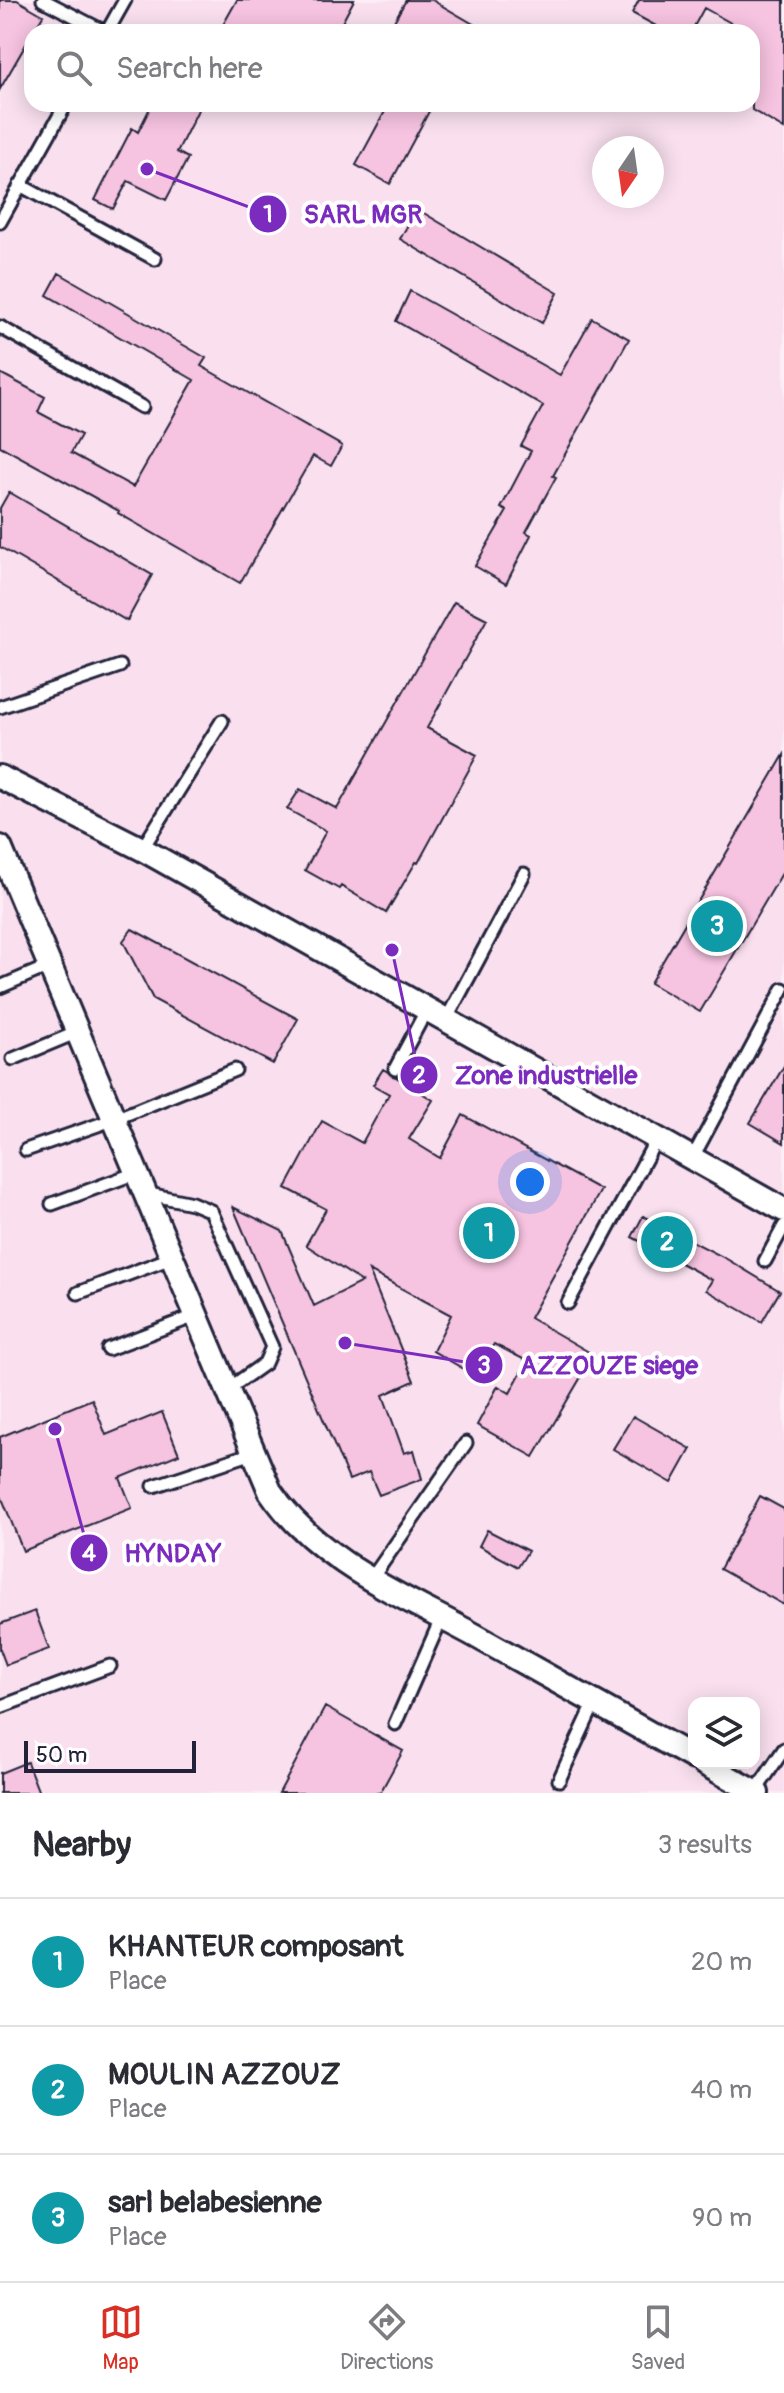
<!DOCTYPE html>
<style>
:root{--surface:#fff;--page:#f7f7f7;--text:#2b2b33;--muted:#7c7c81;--line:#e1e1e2;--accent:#d93025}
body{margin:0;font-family:Pangolin,sans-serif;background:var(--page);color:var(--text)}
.controls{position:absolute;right:24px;bottom:24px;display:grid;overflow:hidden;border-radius:16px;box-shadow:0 4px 20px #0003}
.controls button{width:72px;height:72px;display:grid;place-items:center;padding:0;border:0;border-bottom:2px solid var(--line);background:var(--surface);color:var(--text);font:40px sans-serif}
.compass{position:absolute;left:592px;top:136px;width:72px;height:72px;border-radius:50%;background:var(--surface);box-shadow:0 4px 20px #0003;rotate:193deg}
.scale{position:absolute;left:24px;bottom:20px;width:172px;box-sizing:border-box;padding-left:8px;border:4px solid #22223b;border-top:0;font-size:22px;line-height:28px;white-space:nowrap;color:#22223b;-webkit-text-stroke:6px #fff;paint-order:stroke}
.you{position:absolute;left:530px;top:1182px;width:28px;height:28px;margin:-20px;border:6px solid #fff;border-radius:50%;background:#1a73e8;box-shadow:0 0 0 12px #1a73e833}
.badge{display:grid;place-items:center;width:52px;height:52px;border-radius:50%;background:var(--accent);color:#fff;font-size:26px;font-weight:700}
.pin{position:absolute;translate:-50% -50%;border:4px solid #fff;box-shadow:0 2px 8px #0006}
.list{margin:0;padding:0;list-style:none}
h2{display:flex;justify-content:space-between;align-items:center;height:104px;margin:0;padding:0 32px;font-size:34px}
h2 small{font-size:26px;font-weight:400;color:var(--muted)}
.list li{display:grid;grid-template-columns:52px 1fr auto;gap:24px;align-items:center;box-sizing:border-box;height:128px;padding:0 32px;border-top:2px solid var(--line)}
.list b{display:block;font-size:30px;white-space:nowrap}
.list p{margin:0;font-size:26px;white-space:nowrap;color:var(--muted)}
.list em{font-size:26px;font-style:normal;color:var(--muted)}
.icon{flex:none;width:44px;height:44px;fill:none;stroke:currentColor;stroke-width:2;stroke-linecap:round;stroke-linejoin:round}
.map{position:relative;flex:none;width:784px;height:1793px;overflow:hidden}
.search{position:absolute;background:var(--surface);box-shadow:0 4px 20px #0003;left:24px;right:24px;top:24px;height:88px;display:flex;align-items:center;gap:20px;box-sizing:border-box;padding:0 28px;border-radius:24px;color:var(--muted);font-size:30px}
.sheet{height:488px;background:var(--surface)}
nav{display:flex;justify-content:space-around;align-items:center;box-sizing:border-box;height:112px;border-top:2px solid var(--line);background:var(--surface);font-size:22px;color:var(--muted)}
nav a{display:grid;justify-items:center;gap:4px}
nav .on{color:var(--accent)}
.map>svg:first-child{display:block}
.built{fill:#fae0ef;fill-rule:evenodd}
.building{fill:#f6c3e0;stroke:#22223b;stroke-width:2}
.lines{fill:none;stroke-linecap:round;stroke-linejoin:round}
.lane-casing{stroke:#22223b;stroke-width:17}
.street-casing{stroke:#22223b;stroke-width:28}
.lane{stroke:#fff;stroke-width:11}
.street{stroke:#fff;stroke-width:22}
.leader{fill:none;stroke:#7b2cbf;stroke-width:3}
.callout-dot{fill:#7b2cbf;stroke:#fff;stroke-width:3}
.mark-label{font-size:24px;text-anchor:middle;font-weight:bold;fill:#fff}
.callout-label{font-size:26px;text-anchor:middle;font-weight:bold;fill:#7b2cbf;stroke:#fff;stroke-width:8;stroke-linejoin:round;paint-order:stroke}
</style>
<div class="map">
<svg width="784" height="1793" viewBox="0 0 784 1793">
<rect width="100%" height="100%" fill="#fcedf6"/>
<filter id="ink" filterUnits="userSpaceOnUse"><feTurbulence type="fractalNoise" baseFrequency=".0125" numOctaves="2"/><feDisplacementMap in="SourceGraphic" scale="16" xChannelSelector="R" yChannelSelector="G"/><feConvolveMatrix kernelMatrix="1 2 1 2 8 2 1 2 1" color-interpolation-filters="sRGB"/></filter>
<g filter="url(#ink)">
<path class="built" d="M 0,0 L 784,0 L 784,1793 L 0,1793 ZM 32,32 L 752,32 L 752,104 L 32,104 ZM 604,148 L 652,148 L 652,196 L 604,196 ZM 694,1703 L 754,1703 L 754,1763 L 694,1763 Z"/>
<path class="building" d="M 0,0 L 17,0 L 43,15 L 0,89 Z
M 237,0 L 354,0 L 337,32 L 219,32 Z
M 406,0 L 432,0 L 487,32 L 388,32 Z
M 639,0 L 784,0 L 784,129 L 752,110 L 752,32 L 747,32 L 704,8 L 691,32 L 667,32 L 632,13 Z
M 152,104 L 201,104 L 177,152 L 188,158 L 166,200 L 128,181 L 113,209 L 95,200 L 132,128 L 138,132 Z
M 389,104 L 433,104 L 390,184 L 356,165 Z
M 417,209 L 558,293 L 542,323 L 400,239 Z
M 59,273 L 206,358 L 201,366 L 342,446 L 331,466 L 313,456 L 240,583 L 118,513 L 119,511 L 0,446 L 0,373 L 45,397 L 38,412 L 81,435 L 71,453 L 133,487 L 194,380 L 47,295 Z
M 410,291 L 560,375 L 592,318 L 629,339 L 553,476 L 556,477 L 526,532 L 531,535 L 506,584 L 475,566 L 507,511 L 501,508 L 531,451 L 521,446 L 543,406 L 396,321 Z
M 9,492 L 152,575 L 127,621 L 0,547 L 0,508 Z
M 454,602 L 487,619 L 427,728 L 477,755 L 418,863 L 416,862 L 386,913 L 341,886 L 339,889 L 305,870 L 326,831 L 287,809 L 300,789 L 337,809 Z
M 784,755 L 784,870 L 700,1012 L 650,983 Z
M 132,929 L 298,1019 L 273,1064 L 153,999 L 123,941 Z
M 784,1066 L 784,1143 L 750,1123 Z
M 383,1069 L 433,1100 L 409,1139 L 440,1158 L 463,1115 L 601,1190 L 530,1318 L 594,1355 L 534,1457 L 477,1425 L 498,1386 L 510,1393 L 527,1361 L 494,1344 L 474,1375 L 433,1351 L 451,1315 L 369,1271 L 414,1381 L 383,1395 L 404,1453 L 414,1450 L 422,1479 L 379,1495 L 369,1472 L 349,1480 L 233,1207 L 282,1231 L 314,1306 L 362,1282 L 306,1245 L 326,1209 L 286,1188 L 322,1121 L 362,1143 L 389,1094 L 373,1085 Z
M 643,1216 L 725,1258 L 780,1291 L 762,1322 L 706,1290 L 712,1280 L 632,1237 Z
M 92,1399 L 106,1435 L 162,1412 L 179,1454 L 120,1478 L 132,1508 L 23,1551 L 0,1493 L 0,1437 Z
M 633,1416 L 691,1449 L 672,1483 L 613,1449 Z
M 760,1496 L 784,1509 L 784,1605 L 720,1569 Z
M 487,1530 L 528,1551 L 518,1567 L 479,1546 Z
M 35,1611 L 49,1649 L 6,1665 L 0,1649 L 0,1624 Z
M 325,1707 L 403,1751 L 380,1793 L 279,1793 Z
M 27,1762 L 39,1793 L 0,1793 L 0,1773 Z"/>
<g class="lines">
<g class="lane-casing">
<path id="lane" d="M 43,0 L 105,32
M 107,32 L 125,0
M 20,185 L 155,259
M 0,222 L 66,104
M 0,327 L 142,407
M 0,707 L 120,666
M 142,849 L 222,721
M 0,987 L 49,966
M 446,1020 L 524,874
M 13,1059 L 78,1032
M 395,1069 L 427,1009
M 26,1150 L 115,1119 L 235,1070
M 692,1159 L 783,989
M 144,1193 L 192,1203 L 211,1211 L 272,1347 L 265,1363 L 227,1390
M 52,1204 L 136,1173
M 765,1261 L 784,1226
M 78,1293 L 171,1258
M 568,1303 L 657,1138
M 108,1349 L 195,1316
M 154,1486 L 253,1453
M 372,1578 L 466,1443
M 0,1707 L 110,1666
M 395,1724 L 442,1617
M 559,1780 L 595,1702
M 755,1792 L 784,1749"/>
</g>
<g class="street-casing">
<path id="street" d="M 0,777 L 142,849 L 784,1210
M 0,847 L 270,1491 C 318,1562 403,1596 476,1636 C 549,1677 622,1717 694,1758
M 703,1763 L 757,1793"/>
</g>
<use href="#lane" class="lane"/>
<use href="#street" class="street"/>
</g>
</g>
<path class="leader" d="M147 169L268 214M392 950L419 1075M345 1343L484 1365M55 1429L89 1553"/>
<g class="callout-dot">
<circle cx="147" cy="169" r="8"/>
<circle cx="392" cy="950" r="8"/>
<circle cx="345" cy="1343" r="8"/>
<circle cx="55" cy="1429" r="8"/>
<circle cx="268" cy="214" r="20"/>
<circle cx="419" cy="1075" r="20"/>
<circle cx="484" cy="1365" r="20"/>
<circle cx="89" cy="1553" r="20"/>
</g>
<g class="mark-label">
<text x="268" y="222">1</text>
<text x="419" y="1083">2</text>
<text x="484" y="1373">3</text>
<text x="89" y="1561">4</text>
</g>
<g class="callout-label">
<text x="363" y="223">SARL MGR</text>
<text x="546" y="1084">Zone industrielle</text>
<text x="609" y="1374">AZZOUZE siege</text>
<text x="173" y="1562">HYNDAY</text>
</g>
</svg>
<div class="controls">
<button><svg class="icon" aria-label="layers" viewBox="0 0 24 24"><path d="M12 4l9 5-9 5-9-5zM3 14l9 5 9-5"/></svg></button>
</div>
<svg class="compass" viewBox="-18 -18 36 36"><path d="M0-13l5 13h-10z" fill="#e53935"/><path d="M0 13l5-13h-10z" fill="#7c7c81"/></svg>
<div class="scale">50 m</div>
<div class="you"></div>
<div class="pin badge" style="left:489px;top:1233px;background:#0f9aa8">1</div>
<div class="pin badge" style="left:667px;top:1242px;background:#0f9aa8">2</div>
<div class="pin badge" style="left:717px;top:926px;background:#0f9aa8">3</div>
<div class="search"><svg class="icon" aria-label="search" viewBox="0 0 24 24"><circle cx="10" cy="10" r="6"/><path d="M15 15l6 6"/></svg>Search here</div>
</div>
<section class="sheet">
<h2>Nearby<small>3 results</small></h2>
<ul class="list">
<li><span class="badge" style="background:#0f9aa8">1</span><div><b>KHANTEUR composant</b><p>Place</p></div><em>20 m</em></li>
<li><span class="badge" style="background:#0f9aa8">2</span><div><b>MOULIN AZZOUZ</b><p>Place</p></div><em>40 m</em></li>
<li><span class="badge" style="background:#0f9aa8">3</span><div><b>sarl belabesienne</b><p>Place</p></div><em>90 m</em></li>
</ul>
</section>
<nav>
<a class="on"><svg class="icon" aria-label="map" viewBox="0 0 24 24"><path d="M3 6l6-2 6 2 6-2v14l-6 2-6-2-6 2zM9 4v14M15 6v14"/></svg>Map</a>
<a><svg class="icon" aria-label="directions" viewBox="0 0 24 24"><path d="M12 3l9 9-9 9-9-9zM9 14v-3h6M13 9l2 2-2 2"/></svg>Directions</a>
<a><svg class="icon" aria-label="saved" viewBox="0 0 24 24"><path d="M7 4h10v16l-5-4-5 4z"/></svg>Saved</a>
</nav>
